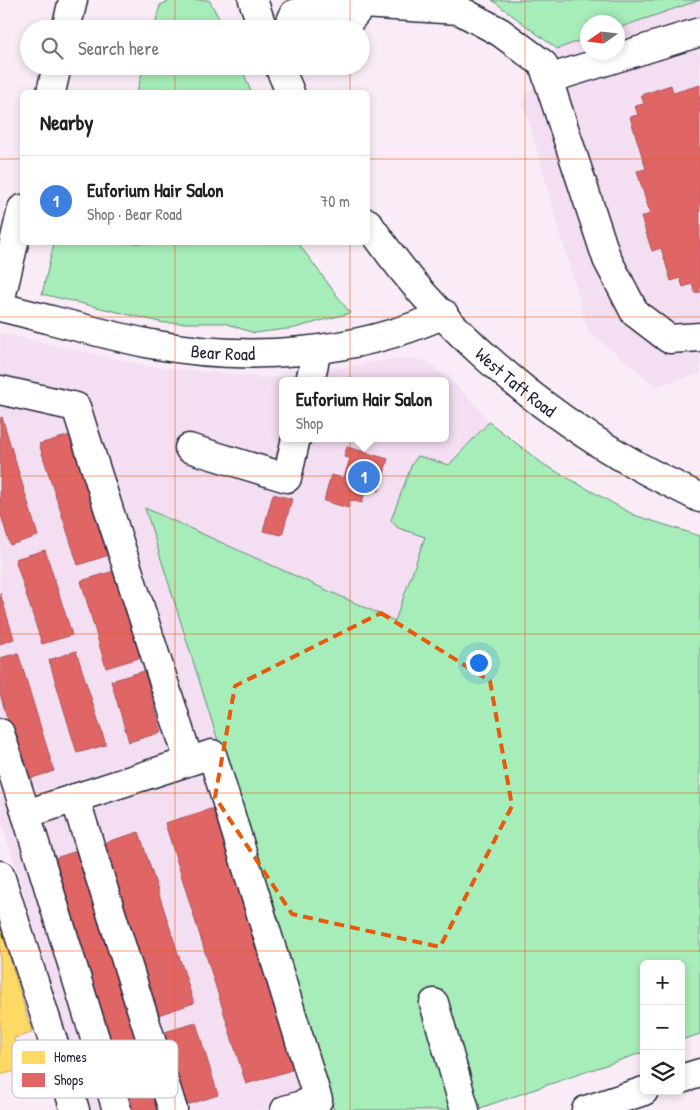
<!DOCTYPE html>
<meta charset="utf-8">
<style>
:root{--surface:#fff;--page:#f2f2f2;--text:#222;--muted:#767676;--line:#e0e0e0;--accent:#d1495b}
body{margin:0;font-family:"Patrick Hand",sans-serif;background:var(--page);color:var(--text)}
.controls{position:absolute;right:15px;bottom:15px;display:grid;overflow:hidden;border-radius:8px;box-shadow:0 2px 8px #0003}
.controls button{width:45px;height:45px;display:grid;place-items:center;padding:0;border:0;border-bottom:1px solid var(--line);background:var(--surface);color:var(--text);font:25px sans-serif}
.compass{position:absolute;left:580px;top:15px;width:45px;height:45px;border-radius:50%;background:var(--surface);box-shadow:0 2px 8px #0003;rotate:256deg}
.you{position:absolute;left:478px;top:662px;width:18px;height:18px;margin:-12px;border:4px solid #fff;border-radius:50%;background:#1a73e8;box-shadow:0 0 0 8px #1a73e833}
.badge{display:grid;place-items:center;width:32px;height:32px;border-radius:50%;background:var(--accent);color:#fff;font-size:16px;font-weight:700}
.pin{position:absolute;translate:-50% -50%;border:2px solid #fff;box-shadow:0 1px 5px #0006}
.popup{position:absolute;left:279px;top:377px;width:170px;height:65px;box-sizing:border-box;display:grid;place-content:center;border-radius:8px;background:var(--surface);filter:drop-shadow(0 1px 4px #0005);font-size:16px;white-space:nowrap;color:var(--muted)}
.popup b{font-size:19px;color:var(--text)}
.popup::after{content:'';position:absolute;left:50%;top:100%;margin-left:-10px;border:10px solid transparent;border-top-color:var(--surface)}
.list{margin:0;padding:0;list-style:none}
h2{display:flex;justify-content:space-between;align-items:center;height:65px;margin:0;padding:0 20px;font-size:21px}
h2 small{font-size:16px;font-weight:400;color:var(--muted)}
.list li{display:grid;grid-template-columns:32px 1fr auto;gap:15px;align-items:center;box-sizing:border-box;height:90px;padding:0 20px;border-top:1px solid var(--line)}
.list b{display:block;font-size:19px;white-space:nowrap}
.list p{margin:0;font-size:16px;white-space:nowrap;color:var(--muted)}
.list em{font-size:16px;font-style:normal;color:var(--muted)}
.icon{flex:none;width:28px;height:28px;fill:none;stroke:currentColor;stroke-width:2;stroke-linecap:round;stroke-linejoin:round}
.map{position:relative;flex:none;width:700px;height:1110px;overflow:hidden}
.search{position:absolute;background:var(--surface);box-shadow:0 2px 8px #0003;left:20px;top:20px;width:350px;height:55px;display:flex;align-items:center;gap:12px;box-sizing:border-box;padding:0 18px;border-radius:28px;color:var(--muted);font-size:19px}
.panel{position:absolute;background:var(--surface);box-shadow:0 2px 8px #0003;left:20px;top:90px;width:350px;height:155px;border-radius:8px}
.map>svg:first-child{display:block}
.built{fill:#f4def2;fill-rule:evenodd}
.green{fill:#a7edb9;stroke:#64887a}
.homes{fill:#ffd966;stroke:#bda259}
.shops{fill:#e06666;stroke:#a75259}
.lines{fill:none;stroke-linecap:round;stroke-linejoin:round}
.minor-casing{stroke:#22223b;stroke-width:31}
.major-casing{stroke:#22223b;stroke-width:31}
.minor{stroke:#fff;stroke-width:28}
.major{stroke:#fff;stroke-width:28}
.marked{fill:none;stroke:#e8590c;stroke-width:4;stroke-dasharray:10 6;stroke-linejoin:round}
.grid{fill:none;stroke:#e8590c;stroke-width:1;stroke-opacity:0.55}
.labels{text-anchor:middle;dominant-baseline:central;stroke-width:5;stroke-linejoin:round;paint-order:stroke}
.street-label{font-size:18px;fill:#22223b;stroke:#fff}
.key{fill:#fff;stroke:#bdbdc4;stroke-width:1}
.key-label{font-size:14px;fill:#22223b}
</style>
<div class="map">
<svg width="700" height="1110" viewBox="0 0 700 1110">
<rect width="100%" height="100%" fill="#f9ecf7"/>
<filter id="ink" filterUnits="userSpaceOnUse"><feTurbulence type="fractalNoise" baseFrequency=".02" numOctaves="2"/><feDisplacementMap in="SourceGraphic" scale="10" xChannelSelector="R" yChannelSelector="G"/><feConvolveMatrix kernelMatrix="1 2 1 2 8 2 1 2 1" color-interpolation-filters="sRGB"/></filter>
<g filter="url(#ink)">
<path class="built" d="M 700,0 L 700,374 L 656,386 L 588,331 L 523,101 L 557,49 L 587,38 L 588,52 L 618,52 L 618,28 Z
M 0,333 L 153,367 L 269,378 L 402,358 L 427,361 L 469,397 L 489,422 L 449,465 L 418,457 L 398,528 L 425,536 L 396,622 L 145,509 L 334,1110 L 90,1110 L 0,817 ZM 283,381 L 445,381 L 445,438 L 283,438 Z"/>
<path class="green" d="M 172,0 L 209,0 L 225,29 L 154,29 L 160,5 Z
M 492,0 L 700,0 L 618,28 L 618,22 L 588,22 L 587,38 L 557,49 Z
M 144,66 L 241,66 L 251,92 L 137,92 Z
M 54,243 L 298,243 L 350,313 L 295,328 L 254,333 L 224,323 L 164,323 L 42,294 Z
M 489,422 L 543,464 L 634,515 L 700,536 L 700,1034 L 681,1040 L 681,964 L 644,964 L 644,1052 L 474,1110 L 334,1110 L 145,508 L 395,621 L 425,537 L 398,528 L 391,520 L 412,464 L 418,456 L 449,465 Z"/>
<path class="homes" d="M 0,925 L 32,1033 L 14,1038 L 23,1069 L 0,1075 Z"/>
<path class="shops" d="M 671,85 L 673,93 L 700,85 L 700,292 L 695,293 L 692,284 L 683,287 L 680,278 L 671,281 L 661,248 L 652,251 L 641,217 L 650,214 L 637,171 L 646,169 L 630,117 L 638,115 L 635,106 L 644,104 L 641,95 Z
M 2,417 L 38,536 L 10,545 L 0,512 L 0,418 Z
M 74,434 L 112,554 L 78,565 L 39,444 Z
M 347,447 L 388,459 L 379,491 L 366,487 L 362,503 L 350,500 L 348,508 L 324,501 L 331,475 L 344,478 L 350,458 L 344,457 Z
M 273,494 L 292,499 L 282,535 L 263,531 Z
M 45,550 L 72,635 L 42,644 L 15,559 Z
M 117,570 L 142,657 L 106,668 L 81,581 Z
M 0,593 L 14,639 L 0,644 Z
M 76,651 L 106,745 L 77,753 L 49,660 Z
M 18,653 L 54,771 L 26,780 L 0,694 L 0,658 Z
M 144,671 L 162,732 L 129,742 L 111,681 Z
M 214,808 L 295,1069 L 246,1084 L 165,823 Z
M 139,832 L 194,1003 L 158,1015 L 103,843 Z
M 83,849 L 146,1046 L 113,1056 L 52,859 Z
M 196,1023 L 218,1095 L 184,1106 L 161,1033 Z
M 144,1066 L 157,1110 L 130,1110 L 119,1073 Z"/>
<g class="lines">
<g class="minor-casing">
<g id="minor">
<path d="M 351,0 L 363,4 L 459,10 L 500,32 L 543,64 L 607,259 L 635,313 L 669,339 L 700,337"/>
<path d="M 66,29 L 73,0"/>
<path d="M 288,29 L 294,14 L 335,0"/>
<path d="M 328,29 L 349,21 L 363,4"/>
<path d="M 548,79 L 700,32"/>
<path d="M 51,92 L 57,66"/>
<path d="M 0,302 L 22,209"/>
<path id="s1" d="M 0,307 C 50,319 100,334 151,344 C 247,362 355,355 444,314"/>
<path d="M 310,381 L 317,350"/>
<path d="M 0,390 L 76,407 L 189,761"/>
<path d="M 189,448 L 287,478 L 296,438"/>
<path d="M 0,733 L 26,814"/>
<path d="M 75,798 L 173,1110"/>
<path d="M 0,875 L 75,1110"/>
<path d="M 434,1003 L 465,1110"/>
<path d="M 117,1110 L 26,814 L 212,754 L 318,1100 L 285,1110"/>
</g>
</g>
<g class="major-casing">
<g id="major">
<path d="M 253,0 L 263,29"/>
<path d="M 279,66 L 290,92"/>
<path id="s2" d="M 368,223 C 432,319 535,409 636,465 C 657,477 679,487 700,498"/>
<path d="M 681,1079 L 700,1073"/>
<path d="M 586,1110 L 644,1091"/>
</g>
</g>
<use href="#minor" class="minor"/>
<use href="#major" class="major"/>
</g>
</g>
<path class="marked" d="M 381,613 L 490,681 L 512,806 L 440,947 L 292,914 L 215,797 L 235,686 Z"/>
<path class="grid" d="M 175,0 L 175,29M 350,0 L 350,29M 525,0 L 525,1110M 175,66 L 175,92M 350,66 L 350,92M 0,159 L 22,159M 368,159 L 700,159M 175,242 L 175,1110M 350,242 L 350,1110M 0,317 L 700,317M 0,476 L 700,476M 0,634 L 700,634M 0,793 L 700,793M 0,951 L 700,951"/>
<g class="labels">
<g class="street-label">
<text stroke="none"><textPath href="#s1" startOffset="228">Bear Road</textPath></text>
<text stroke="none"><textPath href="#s2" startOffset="218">West Taft Road</textPath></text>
</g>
</g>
<rect x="12" y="1040" width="166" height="58" rx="8" class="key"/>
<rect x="22" y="1051" width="23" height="13" fill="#ffd966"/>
<rect x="22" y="1073" width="23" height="14" fill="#e06666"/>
<g class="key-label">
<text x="54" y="1062">Homes</text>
<text x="54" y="1085">Shops</text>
</g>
</svg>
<div class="controls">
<button>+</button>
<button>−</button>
<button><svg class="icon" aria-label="layers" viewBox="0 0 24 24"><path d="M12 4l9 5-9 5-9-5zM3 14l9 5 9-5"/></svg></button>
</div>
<svg class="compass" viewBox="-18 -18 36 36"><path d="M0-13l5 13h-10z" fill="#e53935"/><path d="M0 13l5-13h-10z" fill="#767676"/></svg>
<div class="you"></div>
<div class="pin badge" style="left:364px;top:477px;background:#3f7fe0">1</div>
<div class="popup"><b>Euforium Hair Salon</b>Shop</div>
<div class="search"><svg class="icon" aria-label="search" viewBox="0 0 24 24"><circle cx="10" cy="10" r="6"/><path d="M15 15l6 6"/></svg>Search here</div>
<section class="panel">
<h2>Nearby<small></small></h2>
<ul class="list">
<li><span class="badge" style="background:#3f7fe0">1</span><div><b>Euforium Hair Salon</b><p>Shop · Bear Road</p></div><em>70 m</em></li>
</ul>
</section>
</div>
